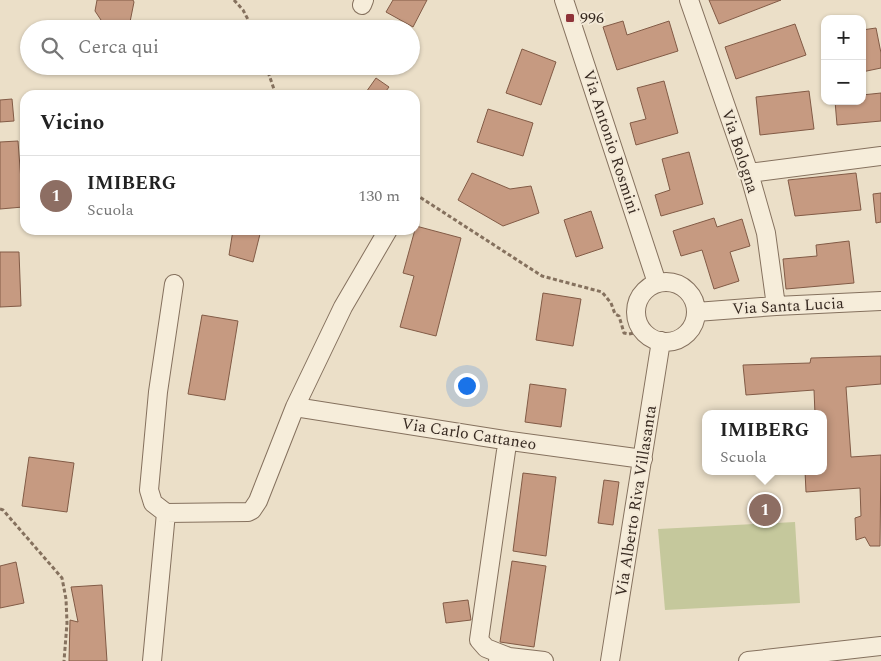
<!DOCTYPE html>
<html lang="it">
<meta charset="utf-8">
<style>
:root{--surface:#fff;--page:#f2f2f2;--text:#222;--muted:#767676;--line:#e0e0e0;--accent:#db2777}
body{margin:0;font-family:Spectral,serif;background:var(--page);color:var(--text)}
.controls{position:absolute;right:15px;top:15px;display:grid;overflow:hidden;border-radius:10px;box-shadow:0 1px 4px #0004}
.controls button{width:45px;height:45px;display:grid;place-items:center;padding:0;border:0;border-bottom:1px solid var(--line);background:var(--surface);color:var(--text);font:25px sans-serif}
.you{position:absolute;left:466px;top:385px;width:18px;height:18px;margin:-12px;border:4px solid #fff;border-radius:50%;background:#1a73e8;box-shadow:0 0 0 8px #1a73e833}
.badge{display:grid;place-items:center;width:32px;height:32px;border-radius:50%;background:var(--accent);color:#fff;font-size:16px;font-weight:700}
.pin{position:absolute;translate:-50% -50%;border:2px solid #fff;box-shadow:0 1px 5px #0006}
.popup{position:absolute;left:702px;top:410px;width:125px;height:65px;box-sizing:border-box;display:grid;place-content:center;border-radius:10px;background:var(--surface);filter:drop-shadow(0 1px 4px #0005);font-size:16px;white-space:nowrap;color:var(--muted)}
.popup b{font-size:19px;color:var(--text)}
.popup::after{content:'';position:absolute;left:50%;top:100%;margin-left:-10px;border:10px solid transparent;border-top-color:var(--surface)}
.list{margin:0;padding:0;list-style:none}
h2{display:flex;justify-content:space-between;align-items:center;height:65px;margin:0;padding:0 20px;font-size:21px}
h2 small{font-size:16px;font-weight:400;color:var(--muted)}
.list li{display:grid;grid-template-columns:32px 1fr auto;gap:15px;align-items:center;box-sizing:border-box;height:80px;padding:0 20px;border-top:1px solid var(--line)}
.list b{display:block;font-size:19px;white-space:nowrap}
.list p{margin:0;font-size:16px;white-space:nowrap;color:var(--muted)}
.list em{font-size:16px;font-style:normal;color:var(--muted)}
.icon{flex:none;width:28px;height:28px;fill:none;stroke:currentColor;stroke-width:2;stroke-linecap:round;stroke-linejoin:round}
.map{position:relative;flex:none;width:881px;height:661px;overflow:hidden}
.search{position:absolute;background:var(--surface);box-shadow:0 1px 4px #0004;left:20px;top:20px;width:400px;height:55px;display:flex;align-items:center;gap:12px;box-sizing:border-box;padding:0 18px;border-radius:28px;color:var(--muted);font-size:19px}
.panel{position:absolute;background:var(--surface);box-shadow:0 1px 4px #0004;left:20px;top:90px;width:400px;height:145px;border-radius:15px}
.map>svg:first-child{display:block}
.green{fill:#c5c89c}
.building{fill:#c69a81;stroke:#825b46}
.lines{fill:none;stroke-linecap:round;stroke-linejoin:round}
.minor-casing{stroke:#85715e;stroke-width:20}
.path{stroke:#85715e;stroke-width:3;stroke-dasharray:4 2.5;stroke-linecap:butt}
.minor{stroke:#f6edda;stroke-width:18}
.poi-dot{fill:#8f3338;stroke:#f3e9d7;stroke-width:2}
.labels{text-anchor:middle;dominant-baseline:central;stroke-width:4;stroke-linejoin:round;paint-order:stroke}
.poi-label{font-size:16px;fill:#372a21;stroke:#f3e9d7;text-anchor:start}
.street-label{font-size:16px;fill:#372a21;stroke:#f3e9d7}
</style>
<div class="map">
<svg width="881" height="661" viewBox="0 0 881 661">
<rect width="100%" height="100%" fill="#ebdfc8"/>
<path class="green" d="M 795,522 L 800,603 L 665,610 L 658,529 Z"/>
<path class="building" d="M 97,0 L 133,0 L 134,2 L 130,22 L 122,29 L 112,29 L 105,26 L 95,11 Z
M 393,0 L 427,0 L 413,27 L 386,12 Z
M 709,0 L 781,0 L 719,24 Z
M 623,21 L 627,35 L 669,21 L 678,51 L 617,70 L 603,27 Z
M 795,24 L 806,55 L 736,79 L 725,47 Z
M 876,28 L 881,53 L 881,68 L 862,72 L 862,30 Z
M 522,49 L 556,62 L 541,105 L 506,93 Z
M 376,78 L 389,87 L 383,95 L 364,95 Z
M 664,81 L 678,133 L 636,145 L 630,123 L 646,119 L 637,88 Z
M 809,91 L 814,129 L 760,135 L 756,97 Z
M 881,93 L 881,121 L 837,125 L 835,101 L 862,101 L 862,95 Z
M 12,99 L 14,121 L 0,122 L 0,100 Z
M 488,109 L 533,123 L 523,156 L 477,142 Z
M 18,141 L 23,207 L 0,209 L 0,142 Z
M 689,152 L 703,204 L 661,216 L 655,195 L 670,190 L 662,159 Z
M 472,173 L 510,189 L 531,186 L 539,213 L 503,226 L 458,200 Z
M 856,173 L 861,210 L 795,216 L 788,180 Z
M 881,193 L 881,222 L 876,223 L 873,194 Z
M 591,211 L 603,248 L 576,257 L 564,220 Z
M 714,218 L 717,227 L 742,219 L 750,246 L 730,252 L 739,281 L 714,289 L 702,250 L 681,256 L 673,231 Z
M 416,226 L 461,238 L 436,336 L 400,327 L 414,276 L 403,273 Z
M 233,230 L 261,230 L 253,262 L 229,255 Z
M 849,241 L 854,283 L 786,289 L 783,259 L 817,256 L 816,245 Z
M 0,252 L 19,252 L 21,306 L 0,307 Z
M 543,293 L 581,299 L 573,346 L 536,340 Z
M 202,315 L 238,321 L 225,400 L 188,394 Z
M 881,356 L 881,384 L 846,387 L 851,457 L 881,455 L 880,546 L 870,546 L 865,537 L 856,540 L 855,518 L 861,516 L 860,488 L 806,492 L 805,471 L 824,471 L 824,414 L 815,414 L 814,390 L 746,395 L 743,365 L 810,363 L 811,358 Z
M 530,384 L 566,389 L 561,427 L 525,422 Z
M 29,457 L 74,463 L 67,512 L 22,506 Z
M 523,473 L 556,477 L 546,556 L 513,551 Z
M 604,480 L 619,482 L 613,525 L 598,523 Z
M 512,561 L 546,566 L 534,647 L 500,642 Z
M 16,562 L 24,603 L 0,608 L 0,566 Z
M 102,585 L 107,661 L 69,661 L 70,620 L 78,622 L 71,587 Z
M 468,600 L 471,620 L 446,623 L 443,603 Z"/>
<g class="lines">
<g class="minor-casing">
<path id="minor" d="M 564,0 L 657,283
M 689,0 L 749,173 L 766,233 L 776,306
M 362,5 L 364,0
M 749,173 L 881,156
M636 312a30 30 0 1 1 60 0a30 30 0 1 1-60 0Z
M 174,284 L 158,392 L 149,490 L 153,503 L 166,513 L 248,512 L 252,510 L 258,501 L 295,407 L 504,440 L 643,459
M 696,312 L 776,306 L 881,301
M 295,407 L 343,307 L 388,230
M 506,451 L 479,640 L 486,648 L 509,657
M 152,661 L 166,513
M 498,661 L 509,657 L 544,661
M 610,661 L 661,341
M 748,661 L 881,646"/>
</g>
<path class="path" d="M 234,0 L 243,10 L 253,29
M 266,66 L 276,95
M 415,194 L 542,276 L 602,292 L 611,303 L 615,314 L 619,316 L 624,333 L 629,334 L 644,331
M 0,509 L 3,510 L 62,578 L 66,599 L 67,623 L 64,661"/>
<use href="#minor" class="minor"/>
</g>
<rect class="poi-dot" x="565" y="13" width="10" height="10" rx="2.5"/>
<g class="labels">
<g class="poi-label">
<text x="580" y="18">996</text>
</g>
<g class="street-label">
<text transform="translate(611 142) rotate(72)">Via Antonio Rosmini</text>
<text transform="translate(740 151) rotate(72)">Via Bologna</text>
<text transform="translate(788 306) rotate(-3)">Via Santa Lucia</text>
<text transform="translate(469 434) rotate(9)">Via Carlo Cattaneo</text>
<text transform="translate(636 501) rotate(-81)">Via Alberto Riva Villasanta</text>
</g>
</g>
</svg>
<div class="controls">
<button>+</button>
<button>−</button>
</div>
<div class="you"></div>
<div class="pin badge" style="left:765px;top:510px;background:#8d6e63">1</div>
<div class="popup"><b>IMIBERG</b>Scuola</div>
<div class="search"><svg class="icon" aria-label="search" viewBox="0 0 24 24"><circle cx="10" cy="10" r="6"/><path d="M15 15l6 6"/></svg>Cerca qui</div>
<section class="panel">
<h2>Vicino<small></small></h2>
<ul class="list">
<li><span class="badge" style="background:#8d6e63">1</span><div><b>IMIBERG</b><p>Scuola</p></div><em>130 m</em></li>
</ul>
</section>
</div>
